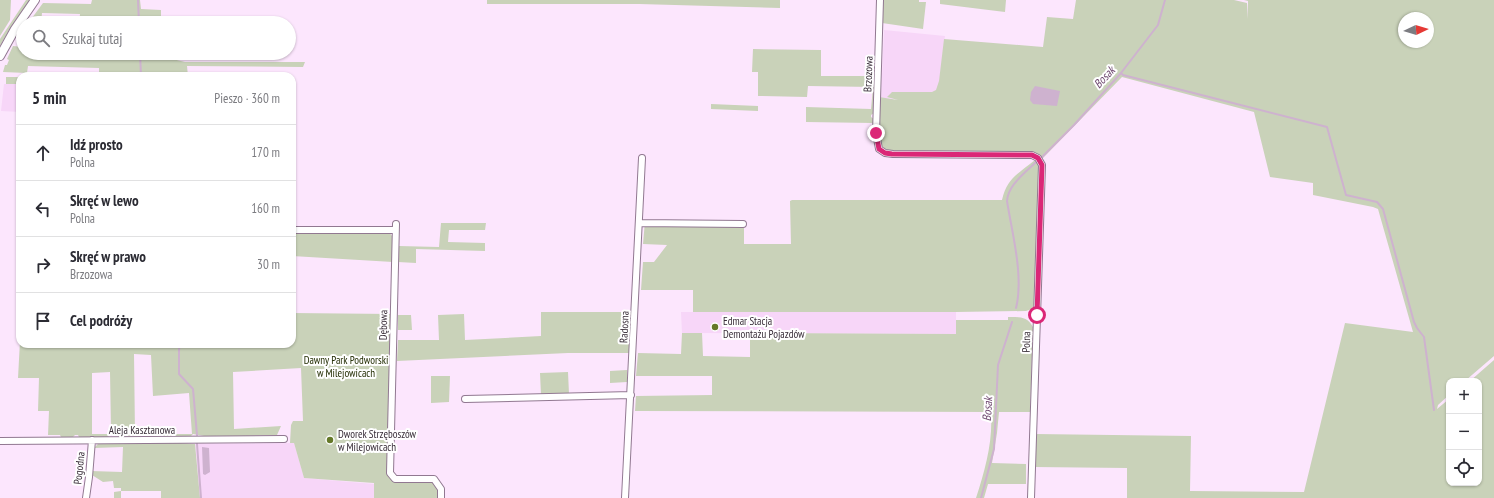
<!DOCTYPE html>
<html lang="pl">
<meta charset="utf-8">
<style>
:root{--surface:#fff;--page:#f2f2f3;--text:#2b2b33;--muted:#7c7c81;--line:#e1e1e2}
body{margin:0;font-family:"PT Sans Narrow",sans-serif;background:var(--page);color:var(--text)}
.controls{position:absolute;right:12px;bottom:12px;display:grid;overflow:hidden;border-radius:8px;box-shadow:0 1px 3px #0004}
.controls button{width:36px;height:36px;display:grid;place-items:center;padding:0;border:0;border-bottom:1px solid var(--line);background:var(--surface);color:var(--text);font:20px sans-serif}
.compass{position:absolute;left:1398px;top:12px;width:36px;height:36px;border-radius:50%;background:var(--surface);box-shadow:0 1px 3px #0004;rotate:86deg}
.stop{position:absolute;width:12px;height:12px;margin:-9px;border:3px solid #db2777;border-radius:50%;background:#fff}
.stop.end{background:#db2777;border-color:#fff;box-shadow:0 1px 4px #0008}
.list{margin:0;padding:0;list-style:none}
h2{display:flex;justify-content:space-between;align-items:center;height:52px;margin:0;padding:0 16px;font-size:17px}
h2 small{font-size:13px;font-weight:400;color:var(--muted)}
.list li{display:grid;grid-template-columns:26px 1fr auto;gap:12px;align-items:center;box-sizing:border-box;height:56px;padding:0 16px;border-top:1px solid var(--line)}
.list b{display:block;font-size:15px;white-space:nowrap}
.list p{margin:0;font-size:13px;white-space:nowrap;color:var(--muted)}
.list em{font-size:13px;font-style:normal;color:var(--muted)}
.icon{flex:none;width:22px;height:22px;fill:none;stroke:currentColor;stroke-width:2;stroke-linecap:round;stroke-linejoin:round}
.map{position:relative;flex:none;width:1494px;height:498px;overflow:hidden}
.search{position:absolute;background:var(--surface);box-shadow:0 1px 3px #0004;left:16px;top:16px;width:280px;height:44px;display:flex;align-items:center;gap:10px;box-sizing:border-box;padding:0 14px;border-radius:22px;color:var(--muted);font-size:15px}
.panel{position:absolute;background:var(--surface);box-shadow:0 1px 3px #0004;left:16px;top:72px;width:280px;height:276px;border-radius:12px}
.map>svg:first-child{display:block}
.built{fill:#f7d6f8}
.green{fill:#c9d2b9;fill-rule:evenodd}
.water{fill:#ceb2cf}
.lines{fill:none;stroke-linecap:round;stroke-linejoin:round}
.stream{stroke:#ceb2cf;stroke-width:2}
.minor-casing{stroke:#917891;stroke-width:8}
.secondary-casing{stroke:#917891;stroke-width:10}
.minor{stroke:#fff;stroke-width:6}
.secondary{stroke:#fff;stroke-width:8}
.route{stroke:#db2777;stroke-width:5}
.poi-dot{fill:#657929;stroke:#fff;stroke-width:1.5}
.labels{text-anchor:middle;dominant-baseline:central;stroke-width:4;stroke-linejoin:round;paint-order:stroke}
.street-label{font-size:11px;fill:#372c37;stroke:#fff}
.poi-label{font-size:11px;fill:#372c37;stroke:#fff;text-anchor:start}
.park-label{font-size:11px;fill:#242e04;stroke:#fff}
.water-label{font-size:12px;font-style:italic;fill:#6e476f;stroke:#fff}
</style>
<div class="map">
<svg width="1494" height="498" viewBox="0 0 1494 498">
<rect width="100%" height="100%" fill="#fce6fd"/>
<path class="built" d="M 884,30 L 945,36 L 937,102 L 881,98 Z
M 4,84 L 20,84 L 20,112 L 1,111 Z
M 681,312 L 956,312 L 956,334 L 682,333 Z
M 294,443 L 304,478 L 375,484 L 374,498 L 200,498 L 195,444 Z"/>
<path class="green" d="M 0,0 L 11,0 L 10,20 L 0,36 Z
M 26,0 L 30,0 L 9,30 L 0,46 L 0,39 Z
M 92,0 L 140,0 L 141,9 L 161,10 L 161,23 L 79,23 L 80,14 L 42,13 L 41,23 L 29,22 L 43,3 L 91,4 Z
M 487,0 L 780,0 L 780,8 L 639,4 L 487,4 Z
M 883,0 L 919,0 L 919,2 L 926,2 L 923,29 L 882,23 Z
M 940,0 L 1006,0 L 1005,12 L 940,4 Z
M 1076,0 L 1234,0 L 1247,3 L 1248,19 L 1248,1 L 1244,0 L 1494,0 L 1494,356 L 1465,381 L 1449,381 L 1449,395 L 1438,405 L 1437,409 L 1449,399 L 1449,483 L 1479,483 L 1479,381 L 1470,381 L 1494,360 L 1494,498 L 1127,498 L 1127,468 L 1034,467 L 1035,434 L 1191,436 L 1190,491 L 1304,492 L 1345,323 L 1413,332 L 1378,209 L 1373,207 L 1313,195 L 1313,183 L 1270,177 L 1254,112 L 1122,77 L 1043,158 L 1037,155 L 894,152 C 890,151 886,150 883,147 C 874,138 878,109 879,97 L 898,100 L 887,97 L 892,92 L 932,92 L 936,90 L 939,81 L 944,39 L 1043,47 L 1047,17 L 1073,19 ZM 1404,18 L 1428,18 L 1428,42 L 1404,42 Z
M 13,46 L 23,47 L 23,53 L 160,53 L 160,56 L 185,62 L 305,62 L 303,67 L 187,66 L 188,76 L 99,76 L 99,68 L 28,66 L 27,73 L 3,72 L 5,65 L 7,65 L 9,60 L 7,59 Z
M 753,49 L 821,50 L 821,76 L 872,76 L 873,81 L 875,83 L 874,113 L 871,115 L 871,117 L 874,119 L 873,123 L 806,122 L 806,107 L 871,109 L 873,87 L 808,86 L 807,97 L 758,96 L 758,72 L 752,72 Z
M 6,77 L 20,77 L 20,84 L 6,84 Z
M 711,104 L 758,106 L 758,111 L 711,109 Z
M 1035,160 L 1039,163 L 1040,173 L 1034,305 L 1032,309 L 1026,311 L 956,312 L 693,312 L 693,290 L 641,290 L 643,262 L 654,262 L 667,245 L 643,244 L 645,221 L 744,221 L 744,244 L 791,244 L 790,201 L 792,200 L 1002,200 C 1007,178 1018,174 1035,160 Z
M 441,223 L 486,223 L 485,230 L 449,230 L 448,242 L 485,243 L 485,251 L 416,249 L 416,263 L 398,262 L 397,245 L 399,242 L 399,246 L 439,247 Z
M 385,231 L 389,232 L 392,236 L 393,262 L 292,256 L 292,233 Z
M 541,312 L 632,312 L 631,353 L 568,353 L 397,361 L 398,340 L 439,340 L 438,315 L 464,314 L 465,340 L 541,336 Z
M 292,313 L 392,314 L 387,473 L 394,482 L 433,483 L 439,492 L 439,498 L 374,498 L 374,483 L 304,478 L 294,443 L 290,443 L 291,425 L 293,421 L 303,421 L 301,368 L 233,372 L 234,429 L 281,426 L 277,435 L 210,437 L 193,434 L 191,436 L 163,436 L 163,434 L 192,434 L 189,393 L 153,396 L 151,355 L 134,354 L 135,434 L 134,436 L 119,437 L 115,430 L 111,430 L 111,434 L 108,437 L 79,437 L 78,435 L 75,435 L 73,437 L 61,437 L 60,435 L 48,435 L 49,411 L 38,411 L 39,378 L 18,378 L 20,341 L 20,344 L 292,344 ZM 110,372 L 111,430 L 107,434 L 92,434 L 92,373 Z
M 398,315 L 411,315 L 412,330 L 398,330 Z
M 1008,317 C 1019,317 1027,316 1033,327 L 1030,412 L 999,412 L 997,433 L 992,463 L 1026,464 L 1026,484 L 988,484 L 984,498 L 976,498 C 985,470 993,442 991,412 L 635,411 L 636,396 L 712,395 L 712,376 L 636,376 L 638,353 L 681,354 L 682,333 L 702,333 L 703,356 L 750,357 L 750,333 L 956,334 L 956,320 L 1008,320 Z
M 627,370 L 627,382 L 610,383 L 610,371 Z
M 568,372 L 569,394 L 541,395 L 540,373 Z
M 431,376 L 450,376 L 449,402 L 431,403 Z
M 153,441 L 195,444 L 200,498 L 161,498 L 161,491 L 121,491 L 121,498 L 114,498 L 114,492 L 121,491 L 121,488 L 114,488 L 113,481 L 103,482 L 92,475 L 91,471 L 122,472 L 123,447 L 94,448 L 98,444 L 153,443 Z"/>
<path class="water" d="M 1035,86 L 1060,91 L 1057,106 L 1033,104 L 1030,100 L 1031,92 Z
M 202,447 L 209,448 L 210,472 L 205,475 L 203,474 Z"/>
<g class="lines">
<path class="stream" d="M 138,0 L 139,23
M 140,53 L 141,76
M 1121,73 L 1123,75 L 1327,127 L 1346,195 L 1377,202 L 1383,209 L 1414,322 L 1417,328 L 1424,337 L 1434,410
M 1042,157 L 1074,125 L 1121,73 L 1158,25 L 1165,0
M 1016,308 C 1024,276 1012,233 1007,201 C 1008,185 1025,173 1036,162
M 180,344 L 179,350 L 179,374 L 193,389 L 197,435
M 197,444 L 201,498
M 981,498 L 994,449 L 998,365 L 1012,322"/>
<g class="minor-casing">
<path id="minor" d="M 880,0 L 876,133 L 879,149 L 885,153 L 893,154 L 1032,155 L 1038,158 L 1042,165 L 1031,498
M 639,223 L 743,224
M 396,224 L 390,473 L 395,479 L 434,479 L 441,489 L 441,498
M 292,230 L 395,230
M 465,399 L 631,395
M 0,441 L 284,439
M 86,498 L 89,477 L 92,440
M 625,498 L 642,158"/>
</g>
<g class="secondary-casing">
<path id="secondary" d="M 0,56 L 15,29 L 35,0"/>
</g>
<use href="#minor" class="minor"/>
<use href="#secondary" class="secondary"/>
</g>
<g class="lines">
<path class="route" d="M 876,133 L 879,149 L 885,153 L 892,154 L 1032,155 L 1038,158 L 1042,165 L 1037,315"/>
</g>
<g class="poi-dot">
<circle cx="715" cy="327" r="4"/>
<circle cx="330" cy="440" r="4"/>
</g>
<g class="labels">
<g class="street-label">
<text transform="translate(868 74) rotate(-88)">Brzozowa</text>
<text transform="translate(383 325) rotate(-89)">Dębowa</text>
<text transform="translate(624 327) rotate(-87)">Radosna</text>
<text transform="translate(1026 342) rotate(-88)">Polna</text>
<text x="142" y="430">Aleja Kasztanowa</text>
<text transform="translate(79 468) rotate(-84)">Pogodna</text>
</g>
<g class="poi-label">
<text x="723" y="321">Edmar Stacja<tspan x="723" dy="13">Demontażu Pojazdów</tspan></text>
<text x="338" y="434">Dworek Strzęboszów<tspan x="338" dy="13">w Milejowicach</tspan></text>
</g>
<g class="park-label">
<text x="346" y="360">Dawny Park Podworski<tspan x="346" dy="13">w Milejowicach</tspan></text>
</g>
<g class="water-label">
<text transform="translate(1104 77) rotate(-47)">Bosak</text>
<text transform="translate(987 409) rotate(-87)">Bosak</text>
</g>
</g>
</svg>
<div class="controls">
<button>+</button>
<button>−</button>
<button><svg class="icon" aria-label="locate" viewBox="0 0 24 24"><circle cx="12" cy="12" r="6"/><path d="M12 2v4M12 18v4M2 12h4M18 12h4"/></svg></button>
</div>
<svg class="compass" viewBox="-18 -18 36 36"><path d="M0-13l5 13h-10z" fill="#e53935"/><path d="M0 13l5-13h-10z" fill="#7c7c81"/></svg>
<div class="stop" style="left:1037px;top:315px"></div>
<div class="stop end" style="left:876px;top:133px"></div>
<div class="search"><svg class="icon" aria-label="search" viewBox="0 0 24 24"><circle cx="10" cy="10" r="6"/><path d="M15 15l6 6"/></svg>Szukaj tutaj</div>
<section class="panel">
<h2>5 min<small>Pieszo · 360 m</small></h2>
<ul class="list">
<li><svg class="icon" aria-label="ahead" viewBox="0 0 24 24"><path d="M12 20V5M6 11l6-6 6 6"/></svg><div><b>Idź prosto</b><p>Polna</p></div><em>170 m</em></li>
<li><svg class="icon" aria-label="left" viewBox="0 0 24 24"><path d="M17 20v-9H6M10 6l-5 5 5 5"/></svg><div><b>Skręć w lewo</b><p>Polna</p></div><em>160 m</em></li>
<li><svg class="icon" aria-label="right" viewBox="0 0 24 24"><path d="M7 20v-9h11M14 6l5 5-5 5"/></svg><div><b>Skręć w prawo</b><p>Brzozowa</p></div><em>30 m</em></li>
<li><svg class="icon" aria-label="arrive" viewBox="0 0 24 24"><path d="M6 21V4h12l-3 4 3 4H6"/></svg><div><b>Cel podróży</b></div></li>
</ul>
</section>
</div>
